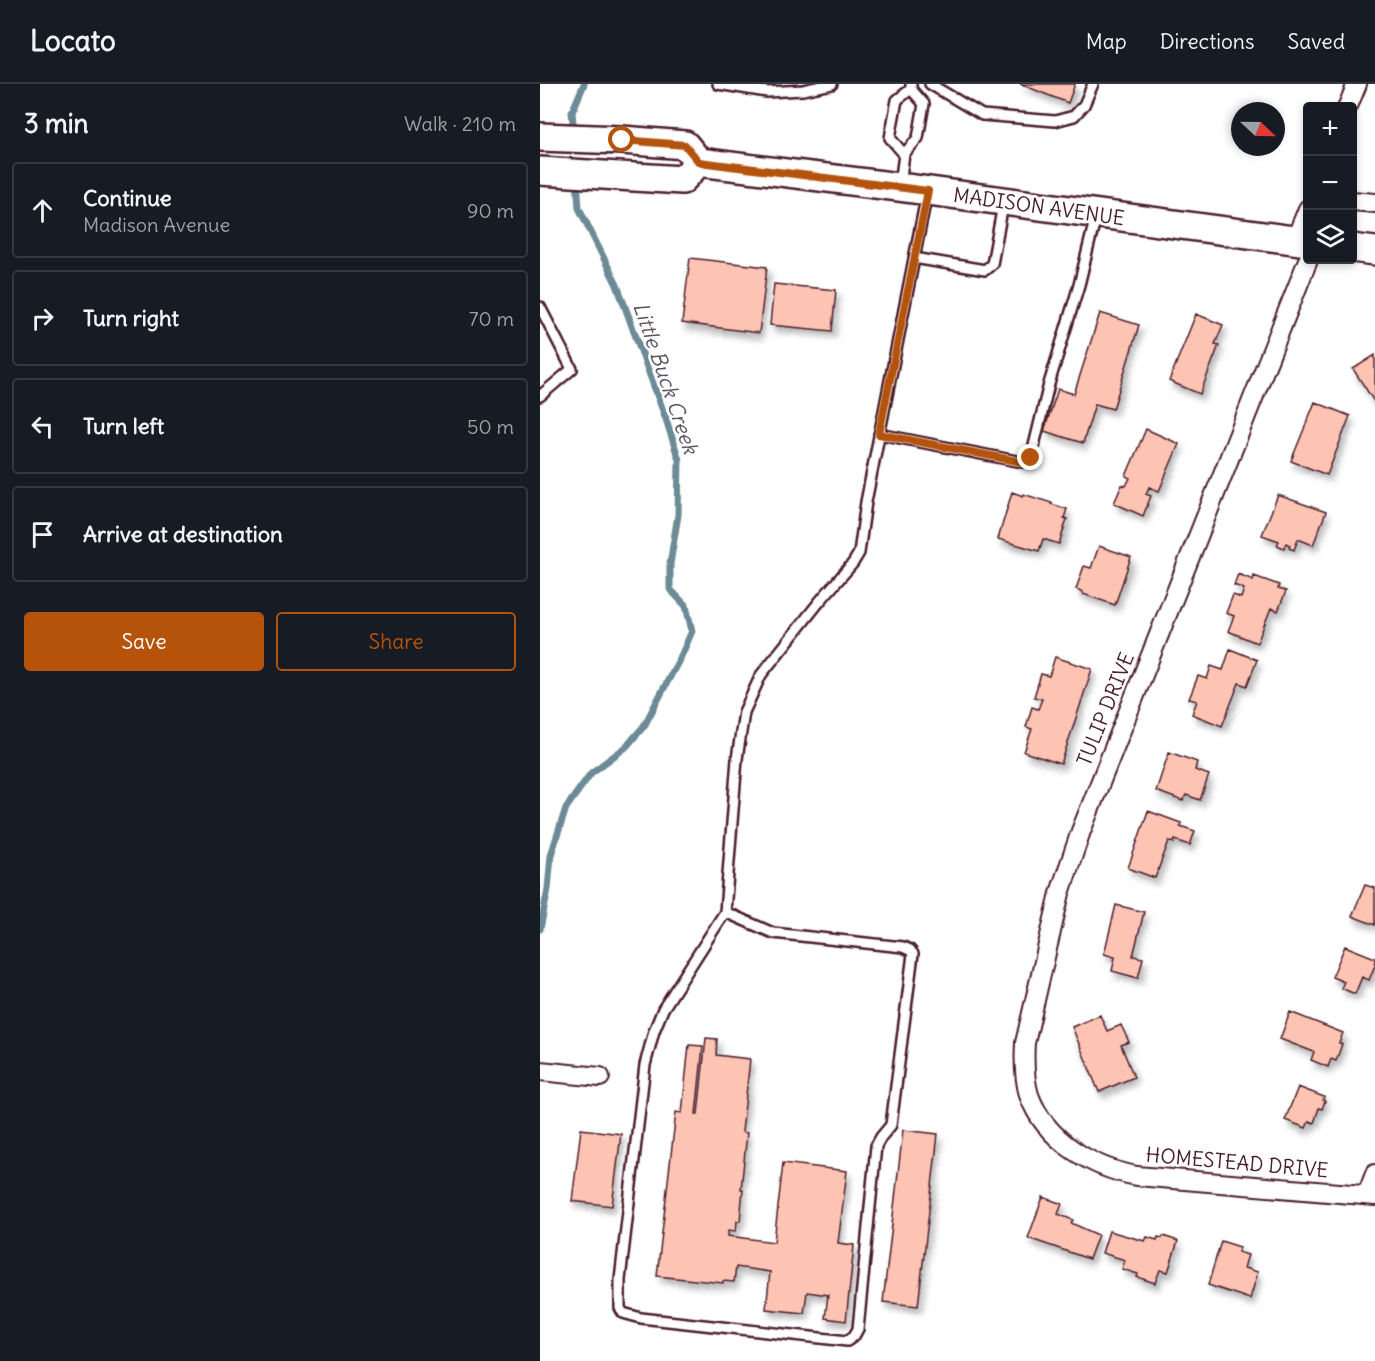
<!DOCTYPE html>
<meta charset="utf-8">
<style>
:root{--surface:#171b24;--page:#242831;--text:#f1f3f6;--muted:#9ea1a6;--line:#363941;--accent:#b45309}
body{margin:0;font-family:Delius,sans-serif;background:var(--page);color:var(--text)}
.controls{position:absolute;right:18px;top:18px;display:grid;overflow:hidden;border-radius:6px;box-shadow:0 3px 9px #0003}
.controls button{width:54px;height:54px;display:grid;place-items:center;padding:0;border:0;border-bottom:2px solid var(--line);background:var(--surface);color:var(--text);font:30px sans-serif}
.compass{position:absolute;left:691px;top:18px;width:54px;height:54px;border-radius:50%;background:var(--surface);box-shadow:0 3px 9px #0003;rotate:112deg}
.stop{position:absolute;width:18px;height:18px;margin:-14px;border:4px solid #b45309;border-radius:50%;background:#fff}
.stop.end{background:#b45309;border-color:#fff;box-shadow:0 2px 6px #0008}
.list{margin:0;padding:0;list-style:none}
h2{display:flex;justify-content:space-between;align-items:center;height:78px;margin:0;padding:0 24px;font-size:26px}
h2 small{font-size:20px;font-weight:400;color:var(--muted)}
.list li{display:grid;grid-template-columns:39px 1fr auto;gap:18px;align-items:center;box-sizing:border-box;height:96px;margin:0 12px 12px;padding:0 12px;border:2px solid var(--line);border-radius:6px}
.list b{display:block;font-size:22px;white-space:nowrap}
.list p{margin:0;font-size:20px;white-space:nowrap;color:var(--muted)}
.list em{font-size:20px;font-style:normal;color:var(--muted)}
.actions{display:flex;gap:12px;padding:18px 24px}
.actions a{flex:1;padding:14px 0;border:2px solid var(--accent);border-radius:6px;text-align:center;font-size:21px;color:var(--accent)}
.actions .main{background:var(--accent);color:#fff}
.icon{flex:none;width:33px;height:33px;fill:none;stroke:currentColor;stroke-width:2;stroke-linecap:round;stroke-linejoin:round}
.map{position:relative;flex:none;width:835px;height:1277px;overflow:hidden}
header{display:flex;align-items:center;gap:36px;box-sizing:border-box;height:84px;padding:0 30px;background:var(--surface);border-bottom:2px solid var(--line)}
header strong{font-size:28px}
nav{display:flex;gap:33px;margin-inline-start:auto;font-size:21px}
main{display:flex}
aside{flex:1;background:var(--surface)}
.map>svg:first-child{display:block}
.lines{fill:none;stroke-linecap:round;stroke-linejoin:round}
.stream{stroke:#6c8b96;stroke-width:7}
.building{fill:#fdc4b4;stroke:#4a1f2b;stroke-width:1.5;filter:url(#shadow)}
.lane-casing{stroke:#4a1f2b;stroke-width:14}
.street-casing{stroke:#4a1f2b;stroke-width:22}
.secondary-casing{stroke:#4a1f2b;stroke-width:32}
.lane{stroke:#fff;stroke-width:9}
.street{stroke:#fff;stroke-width:18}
.secondary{stroke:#fff;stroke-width:27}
.route{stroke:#b45309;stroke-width:8}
.labels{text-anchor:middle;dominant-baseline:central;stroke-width:5;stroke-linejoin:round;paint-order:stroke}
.street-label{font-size:20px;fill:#4a1f2b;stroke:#fff}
.water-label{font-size:21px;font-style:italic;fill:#5b5561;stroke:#fff}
</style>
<header>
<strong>Locato</strong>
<nav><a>Map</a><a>Directions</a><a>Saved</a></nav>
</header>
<main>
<aside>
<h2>3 min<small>Walk · 210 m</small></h2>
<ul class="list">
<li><svg class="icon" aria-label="ahead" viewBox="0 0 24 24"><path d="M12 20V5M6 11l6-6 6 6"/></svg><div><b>Continue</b><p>Madison Avenue</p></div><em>90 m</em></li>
<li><svg class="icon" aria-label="right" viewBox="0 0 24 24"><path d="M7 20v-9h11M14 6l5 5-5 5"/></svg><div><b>Turn right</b></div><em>70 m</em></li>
<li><svg class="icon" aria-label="left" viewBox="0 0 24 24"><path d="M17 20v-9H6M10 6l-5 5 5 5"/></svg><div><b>Turn left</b></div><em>50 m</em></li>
<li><svg class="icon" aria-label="arrive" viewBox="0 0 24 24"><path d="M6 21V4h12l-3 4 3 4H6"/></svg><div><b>Arrive at destination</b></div></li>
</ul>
<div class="actions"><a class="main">Save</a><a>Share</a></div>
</aside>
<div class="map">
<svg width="835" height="1277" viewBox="0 0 835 1277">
<defs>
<filter id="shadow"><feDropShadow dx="3.5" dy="6" stdDeviation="3" flood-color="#0004"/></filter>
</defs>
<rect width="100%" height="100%" fill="#fff"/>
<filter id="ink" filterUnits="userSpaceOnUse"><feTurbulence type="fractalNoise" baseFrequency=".0167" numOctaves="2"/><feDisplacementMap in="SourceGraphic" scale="12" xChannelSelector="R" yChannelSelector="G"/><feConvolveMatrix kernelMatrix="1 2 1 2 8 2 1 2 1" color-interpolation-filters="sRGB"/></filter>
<g filter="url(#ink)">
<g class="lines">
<path class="stream" d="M 34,50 L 32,28 L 44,0
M 0,845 L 8,805 L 11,771 L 26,724 L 51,689 L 86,663 L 104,642 L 142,570 L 152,547 L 146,522 L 130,505 L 130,480 L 138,431 L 139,376 L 126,335 L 77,201 L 39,124 L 37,94"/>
</g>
<path class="building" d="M 480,0 L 535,0 L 528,19 Z
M 150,174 L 227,183 L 219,249 L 142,239 Z
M 234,200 L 296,206 L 292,247 L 230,241 Z
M 560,229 L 599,241 L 573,325 L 555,320 L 543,359 L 504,347 L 518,305 L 534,310 Z
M 656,230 L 683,241 L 675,260 L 679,261 L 660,310 L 629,297 Z
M 835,271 L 835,319 L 813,285 Z
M 775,318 L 810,332 L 787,391 L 751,377 Z
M 606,345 L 639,360 L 619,407 L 609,403 L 606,410 L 611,412 L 603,432 L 574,419 L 582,401 L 586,402 L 590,394 L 586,392 Z
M 472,408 L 483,412 L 483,410 L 512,419 L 511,420 L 527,425 L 524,434 L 527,435 L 519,460 L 503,455 L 499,467 L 458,455 Z
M 738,411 L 786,428 L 773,461 L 758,455 L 754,466 L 749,464 L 750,461 L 746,459 L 744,464 L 737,461 L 739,457 L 722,451 Z
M 559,462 L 591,473 L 575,521 L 543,510 L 543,508 L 536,505 L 544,482 L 551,484 Z
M 698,490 L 713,496 L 714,492 L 739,501 L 738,505 L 746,507 L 738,527 L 731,524 L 717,559 L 688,547 L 694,532 L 686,529 L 693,511 L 701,514 L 704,505 L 694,501 Z
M 690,565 L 717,576 L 707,602 L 699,599 L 682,642 L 652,630 L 657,617 L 649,615 L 658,592 L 667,595 L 671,582 L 683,586 Z
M 515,573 L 552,585 L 521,680 L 484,668 L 492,645 L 486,643 L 492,623 L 498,625 L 502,615 L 494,613 L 501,590 L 509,592 Z
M 629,668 L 657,678 L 655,686 L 669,691 L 660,716 L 646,711 L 643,717 L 616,707 Z
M 608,727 L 641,739 L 640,742 L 655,747 L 650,761 L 635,756 L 634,759 L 629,757 L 615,794 L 588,784 Z
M 825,801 L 835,804 L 835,841 L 812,832 Z
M 576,821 L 604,828 L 593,872 L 603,874 L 598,894 L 572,887 L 575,873 L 564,870 Z
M 805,862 L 835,874 L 835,881 L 829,896 L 822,893 L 815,910 L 801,904 L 804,898 L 792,893 Z
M 750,928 L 803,949 L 799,959 L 802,960 L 796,977 L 791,975 L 788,983 L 771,976 L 774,968 L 740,955 Z
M 560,931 L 567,947 L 581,941 L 589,958 L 581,961 L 594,993 L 559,1008 L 532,943 Z
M 166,954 L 177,955 L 176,971 L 210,975 L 202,1048 L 207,1049 L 201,1105 L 203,1105 L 200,1137 L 197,1137 L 196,1147 L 188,1146 L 188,1152 L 234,1158 L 243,1079 L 307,1087 L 298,1159 L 314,1161 L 306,1237 L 285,1234 L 288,1211 L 267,1208 L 264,1229 L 226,1225 L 230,1188 L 196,1183 L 194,1198 L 183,1197 L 183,1199 L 117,1192 L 136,1028 L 142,1029 L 149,961 L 163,962 L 156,1030 L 158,1030 Z
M 758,1003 L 784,1013 L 783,1016 L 785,1017 L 782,1025 L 779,1024 L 774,1039 L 769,1037 L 766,1044 L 745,1036 Z
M 41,1045 L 81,1050 L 72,1122 L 32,1117 Z
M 363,1046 L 398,1050 L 378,1222 L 343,1218 Z
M 503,1113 L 522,1120 L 518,1130 L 533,1136 L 531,1139 L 558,1151 L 549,1175 L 488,1154 Z
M 569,1147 L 605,1157 L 607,1153 L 617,1156 L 618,1153 L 622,1154 L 623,1152 L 638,1157 L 628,1188 L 620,1186 L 615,1199 L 597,1193 L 598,1190 L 582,1185 L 585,1176 L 562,1169 Z
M 681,1157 L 700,1163 L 698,1168 L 708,1171 L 704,1184 L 718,1188 L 710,1215 L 668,1201 Z"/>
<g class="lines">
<g class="lane-casing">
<path id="lane" d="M 178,0 L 227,8 L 263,6 L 292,0
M 390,0 L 442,31 L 515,37 L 534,32 L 544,21 L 553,0
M 364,70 L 350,54 L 357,16 L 371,5
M 360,100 L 364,70 L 378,54 L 384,20 L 371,5 L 371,0
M 374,174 L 445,186 L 452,180 L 463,121
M 0,223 L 32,285 L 0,312
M 339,350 L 482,378 L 491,374 L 509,300 L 539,201 L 556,132
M 185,828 L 233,849 L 363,863 L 370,866 L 373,870 L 351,1041 L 341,1053 L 336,1062 L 318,1245 L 314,1252 L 307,1257 L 101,1234 L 83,1229 L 80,1224 L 80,1196 L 105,981 L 114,947 L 123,925 L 185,828 L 197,675 L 204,628 L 221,591 L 280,517 L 313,479 L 319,469 L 326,418 L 387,109"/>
</g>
<g class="street-casing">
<path id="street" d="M 808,22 L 817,0
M 812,117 L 835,119
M 755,157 L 768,125
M 768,176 L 541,747 L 520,809 L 485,959 C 484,976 484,994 489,1011 C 505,1056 552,1084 597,1092 L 835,1112
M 0,987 L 60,993
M 827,1111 L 835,1090"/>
</g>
<g class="secondary-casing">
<path id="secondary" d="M 0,53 L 82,56 L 145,61 L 159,78 L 359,103 L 768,158
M 0,87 L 142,96 L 159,78
M 812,164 L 835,167"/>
</g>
<use href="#lane" class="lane"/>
<use href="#street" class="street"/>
<use href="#secondary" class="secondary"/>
</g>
</g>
<g class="lines" filter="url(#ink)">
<path class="route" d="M 82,56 L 145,61 L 159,78 L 388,107 L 339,350 L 482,378 L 491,374"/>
</g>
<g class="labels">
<g class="street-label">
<text transform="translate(499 122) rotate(8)">MADISON AVENUE</text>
<text transform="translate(565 625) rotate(-68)">TULIP DRIVE</text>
<text transform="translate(697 1078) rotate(5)">HOMESTEAD DRIVE</text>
</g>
<g class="water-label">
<text transform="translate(126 294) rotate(71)">Little Buck Creek</text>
</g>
</g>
</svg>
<div class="controls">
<button>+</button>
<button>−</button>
<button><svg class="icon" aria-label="layers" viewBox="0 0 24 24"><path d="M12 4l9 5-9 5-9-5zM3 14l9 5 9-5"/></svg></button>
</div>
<svg class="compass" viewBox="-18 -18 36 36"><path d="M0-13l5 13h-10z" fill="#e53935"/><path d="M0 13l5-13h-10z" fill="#9ea1a6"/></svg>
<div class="stop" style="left:82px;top:56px"></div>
<div class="stop end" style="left:491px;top:374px"></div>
</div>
</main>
